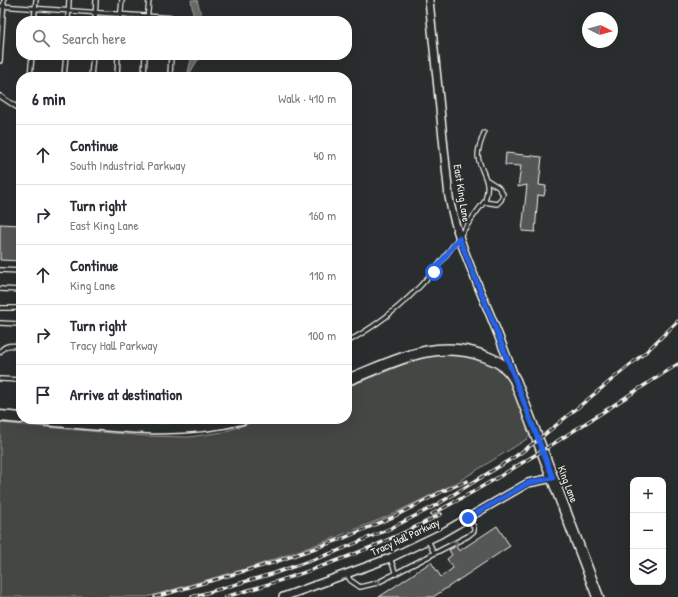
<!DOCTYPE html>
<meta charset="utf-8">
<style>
:root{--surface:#fff;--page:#f2f2f3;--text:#2b2b33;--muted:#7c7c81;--line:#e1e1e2}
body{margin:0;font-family:"Patrick Hand",sans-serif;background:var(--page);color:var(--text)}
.controls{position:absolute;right:12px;bottom:12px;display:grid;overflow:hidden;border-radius:8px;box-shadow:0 4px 16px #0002}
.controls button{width:36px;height:36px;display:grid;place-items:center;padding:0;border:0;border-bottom:1px solid var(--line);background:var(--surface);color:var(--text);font:20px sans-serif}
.compass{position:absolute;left:582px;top:12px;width:36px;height:36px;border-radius:50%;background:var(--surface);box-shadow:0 4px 16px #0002;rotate:96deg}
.stop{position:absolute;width:12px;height:12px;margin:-9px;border:3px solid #2563eb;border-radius:50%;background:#fff}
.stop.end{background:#2563eb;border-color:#fff;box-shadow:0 1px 4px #0008}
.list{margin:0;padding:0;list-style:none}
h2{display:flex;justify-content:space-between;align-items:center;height:52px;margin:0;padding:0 16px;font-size:17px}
h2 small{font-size:13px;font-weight:400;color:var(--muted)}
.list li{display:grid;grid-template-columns:26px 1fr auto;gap:12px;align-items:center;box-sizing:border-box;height:60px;padding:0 16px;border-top:1px solid var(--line)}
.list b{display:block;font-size:15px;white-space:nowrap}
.list p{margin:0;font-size:13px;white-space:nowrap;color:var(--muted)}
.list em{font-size:13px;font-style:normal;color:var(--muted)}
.icon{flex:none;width:22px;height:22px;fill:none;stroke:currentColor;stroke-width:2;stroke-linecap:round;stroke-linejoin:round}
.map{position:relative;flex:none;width:678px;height:597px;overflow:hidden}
.search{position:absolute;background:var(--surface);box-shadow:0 4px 16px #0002;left:16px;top:16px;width:336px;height:44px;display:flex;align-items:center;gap:10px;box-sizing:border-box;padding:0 14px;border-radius:16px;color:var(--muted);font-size:15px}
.panel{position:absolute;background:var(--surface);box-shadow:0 4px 16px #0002;left:16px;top:72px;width:336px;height:352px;border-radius:16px}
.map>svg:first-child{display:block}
.green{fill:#444645;stroke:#9c9c96}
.water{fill:#676866;stroke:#9f9f9a}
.building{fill:#555756;stroke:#f4f1e8}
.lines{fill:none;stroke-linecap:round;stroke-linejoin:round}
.lane-casing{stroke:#f4f1e8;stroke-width:6}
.street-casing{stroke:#f4f1e8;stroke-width:10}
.secondary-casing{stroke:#f4f1e8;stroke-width:13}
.lane{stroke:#2a2d2e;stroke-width:3.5}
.street{stroke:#2a2d2e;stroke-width:7}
.secondary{stroke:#2a2d2e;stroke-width:10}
.rail-casing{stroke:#f4f1e8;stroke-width:3.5}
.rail{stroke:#2a2d2e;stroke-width:2;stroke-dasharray:6;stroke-linecap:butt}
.oneway{stroke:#71726f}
.route{stroke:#2563eb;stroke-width:5}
.labels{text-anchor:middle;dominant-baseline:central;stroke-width:3.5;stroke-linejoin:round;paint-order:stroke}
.street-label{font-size:11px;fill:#f4f1e8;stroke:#2a2d2e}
</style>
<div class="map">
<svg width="678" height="597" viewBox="0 0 678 597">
<rect width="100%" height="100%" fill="#2a2d2e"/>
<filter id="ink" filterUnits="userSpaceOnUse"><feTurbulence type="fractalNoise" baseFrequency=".025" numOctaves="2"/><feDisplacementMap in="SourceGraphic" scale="8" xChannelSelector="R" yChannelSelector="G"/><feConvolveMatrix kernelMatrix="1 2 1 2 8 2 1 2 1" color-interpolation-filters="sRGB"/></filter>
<g filter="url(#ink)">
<path class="green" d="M 447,353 C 472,356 488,359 509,376 L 532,433 L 527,439 L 456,483 L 386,517 L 329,540 L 255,566 L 147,597 L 0,597 L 0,423 L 146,436 L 189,437 L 223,432 L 263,419 L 347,419 L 347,387 L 422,357 Z"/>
<path class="water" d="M 191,0 L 197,0 L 203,21 L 194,21 Z
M 192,55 L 205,55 L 197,61 L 190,73 L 188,72 Z"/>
<path class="building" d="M 506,153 L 542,157 L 539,185 L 546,186 L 544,196 L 538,195 L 535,232 L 522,231 L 527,185 L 518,187 L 521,166 L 505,165 Z
M 0,224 L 21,225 L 21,261 L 0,260 Z
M 497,526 L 510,546 L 433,597 L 379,597 L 431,562 L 441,577 L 453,568 L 447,559 L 452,555 L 449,550 L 456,546 L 459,551 Z"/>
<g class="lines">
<g class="lane-casing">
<path id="lane" d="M 0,6 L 174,18 L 173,21
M 34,21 L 36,0
M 68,21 L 69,0
M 95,21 L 96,0
M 120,21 L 122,0
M 147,21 L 149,0
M 0,61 L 4,0
M 30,77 L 32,55
M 64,77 L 66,55
M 91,77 L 93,55
M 117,77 L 118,55
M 144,77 L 145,55
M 170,77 L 171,55
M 0,96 L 21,110
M 484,202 L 497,204 L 501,200 L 503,194 L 498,187 L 487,180
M 0,270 L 21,271
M 0,289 L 21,290
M 0,308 L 21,308
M 0,323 L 21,324
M 347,342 C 382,323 415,295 440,263 C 456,243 469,221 485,201 C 491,181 484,178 479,161 C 476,152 481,142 484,133
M 0,352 C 5,344 12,345 21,346
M 0,379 L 21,380
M 428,540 L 434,553
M 390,558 L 396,574
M 347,574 L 350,580 L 360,587 L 377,583 L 468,536 L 474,531 L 474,527 L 468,518"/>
</g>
<g class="street-casing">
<path id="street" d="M 429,0 L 449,197 C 455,231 468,261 481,293 C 492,319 503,346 513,373
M 283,597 L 390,558 L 440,534 L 528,483 L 553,478"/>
</g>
<g class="secondary-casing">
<path id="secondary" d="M 347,380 C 392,363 435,337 484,356 C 498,361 508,367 515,380 L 598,597
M 0,416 L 21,418
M 32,419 C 102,424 173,437 242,419"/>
</g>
<use href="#lane" class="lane"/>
<use href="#street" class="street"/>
<use href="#secondary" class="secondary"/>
<g class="rail-casing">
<path id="rail" d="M 432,514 C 517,470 597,415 678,364
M 155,597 L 272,563 L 344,538 L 393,517 L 443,491 L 467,481
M 192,597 L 275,573 L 335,552 L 389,529 L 433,507 L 516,456 L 538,440 L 647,351 L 678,321
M 225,597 C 300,576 372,551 441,514"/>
</g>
<use href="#rail" class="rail"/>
</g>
<defs><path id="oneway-chevron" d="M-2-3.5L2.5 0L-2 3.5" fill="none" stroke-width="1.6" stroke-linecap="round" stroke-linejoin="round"/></defs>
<g class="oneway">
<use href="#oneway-chevron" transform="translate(455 543) rotate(-29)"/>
<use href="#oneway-chevron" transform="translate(378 582) rotate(-22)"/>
</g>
</g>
<g class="lines" filter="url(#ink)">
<path class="route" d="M 434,272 L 459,238 L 495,327 L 553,478 L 528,483 L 468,518"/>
</g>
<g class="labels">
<g class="street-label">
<text transform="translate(462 193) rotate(81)">East King Lane</text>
<text transform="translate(568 484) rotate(69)">King Lane</text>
<text transform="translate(405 537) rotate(-25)">Tracy Hall Parkway</text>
</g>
</g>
</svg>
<div class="controls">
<button>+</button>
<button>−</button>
<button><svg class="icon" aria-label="layers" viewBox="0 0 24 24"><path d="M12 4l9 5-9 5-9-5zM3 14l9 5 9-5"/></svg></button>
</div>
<svg class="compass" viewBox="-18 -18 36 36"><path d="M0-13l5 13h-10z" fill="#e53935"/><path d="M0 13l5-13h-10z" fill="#7c7c81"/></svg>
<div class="stop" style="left:434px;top:272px"></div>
<div class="stop end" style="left:468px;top:518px"></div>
<div class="search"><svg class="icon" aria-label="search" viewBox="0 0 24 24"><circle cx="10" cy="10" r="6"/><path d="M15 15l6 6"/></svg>Search here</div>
<section class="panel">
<h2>6 min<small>Walk · 410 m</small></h2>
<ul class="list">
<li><svg class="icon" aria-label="ahead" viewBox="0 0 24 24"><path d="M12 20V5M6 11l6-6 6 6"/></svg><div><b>Continue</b><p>South Industrial Parkway</p></div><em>40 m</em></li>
<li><svg class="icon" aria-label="right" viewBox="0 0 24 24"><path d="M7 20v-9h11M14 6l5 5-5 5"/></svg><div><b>Turn right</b><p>East King Lane</p></div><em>160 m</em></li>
<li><svg class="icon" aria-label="ahead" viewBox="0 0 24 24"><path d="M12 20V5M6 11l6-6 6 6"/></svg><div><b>Continue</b><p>King Lane</p></div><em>110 m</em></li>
<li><svg class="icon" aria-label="right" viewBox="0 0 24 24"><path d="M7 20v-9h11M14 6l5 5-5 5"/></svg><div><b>Turn right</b><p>Tracy Hall Parkway</p></div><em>100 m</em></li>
<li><svg class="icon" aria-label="arrive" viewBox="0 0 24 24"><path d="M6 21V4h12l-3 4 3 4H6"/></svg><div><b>Arrive at destination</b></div></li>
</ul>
</section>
</div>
